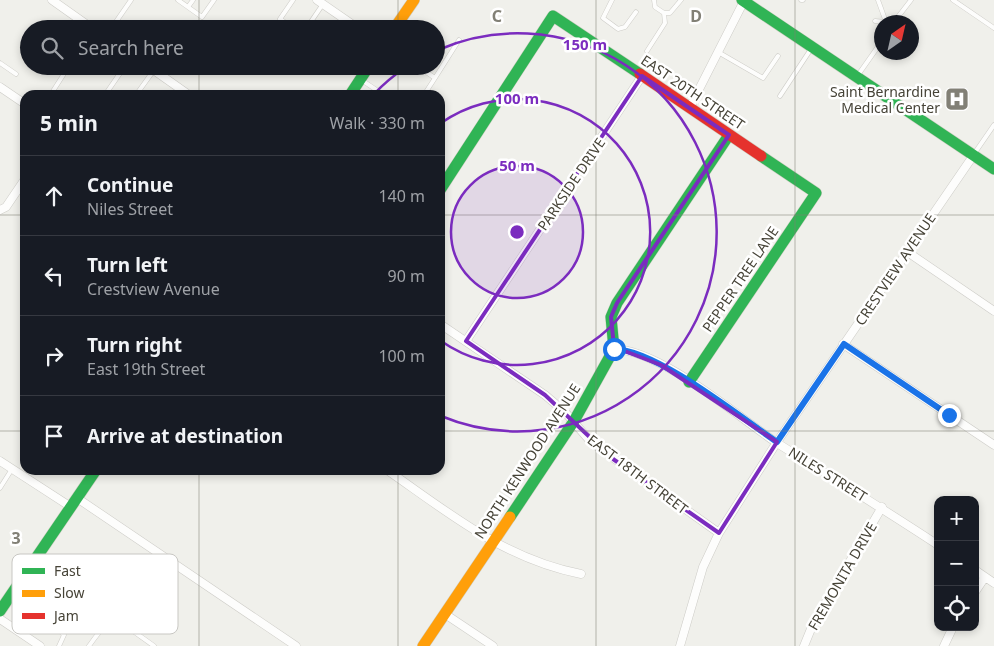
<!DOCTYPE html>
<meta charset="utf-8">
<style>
:root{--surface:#171b24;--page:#20242c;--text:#f1f3f6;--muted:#9ea1a6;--line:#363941}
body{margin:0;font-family:"Noto Sans",sans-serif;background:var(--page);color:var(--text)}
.controls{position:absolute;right:15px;bottom:15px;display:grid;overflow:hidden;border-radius:10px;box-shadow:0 2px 8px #0003}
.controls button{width:45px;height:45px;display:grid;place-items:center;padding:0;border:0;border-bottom:1px solid var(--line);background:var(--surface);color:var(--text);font:25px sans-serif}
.compass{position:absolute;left:874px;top:15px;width:45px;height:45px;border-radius:50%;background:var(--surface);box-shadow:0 2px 8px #0003;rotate:34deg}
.stop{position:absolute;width:15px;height:15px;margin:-11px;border:4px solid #1a73e8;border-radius:50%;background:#fff}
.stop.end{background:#1a73e8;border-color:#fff;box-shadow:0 1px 5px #0008}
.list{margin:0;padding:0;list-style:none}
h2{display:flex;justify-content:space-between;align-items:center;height:65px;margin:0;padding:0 20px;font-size:21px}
h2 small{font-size:16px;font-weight:400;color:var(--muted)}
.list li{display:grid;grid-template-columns:32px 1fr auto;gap:15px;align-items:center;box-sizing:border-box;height:80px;padding:0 20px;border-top:1px solid var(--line)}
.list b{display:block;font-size:19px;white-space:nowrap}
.list p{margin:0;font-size:16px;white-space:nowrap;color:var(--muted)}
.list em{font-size:16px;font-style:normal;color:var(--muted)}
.icon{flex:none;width:28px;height:28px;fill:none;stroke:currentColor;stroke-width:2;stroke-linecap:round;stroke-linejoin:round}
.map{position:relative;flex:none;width:994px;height:646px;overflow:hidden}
.search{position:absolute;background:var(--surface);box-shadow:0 2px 8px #0003;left:20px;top:20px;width:425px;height:55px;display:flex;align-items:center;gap:12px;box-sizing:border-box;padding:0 18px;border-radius:28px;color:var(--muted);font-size:19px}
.panel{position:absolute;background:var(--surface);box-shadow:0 2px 8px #0003;left:20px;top:90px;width:425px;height:385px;border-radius:15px}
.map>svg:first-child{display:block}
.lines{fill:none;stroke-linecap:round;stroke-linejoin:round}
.lane-casing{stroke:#cdccc7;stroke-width:5}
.street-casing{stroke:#cdccc7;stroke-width:9}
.fast-casing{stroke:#cfcec2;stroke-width:12}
.slow-casing{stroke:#cfcec2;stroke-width:12}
.jam-casing{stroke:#cfcec2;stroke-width:12}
.lane{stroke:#fdfdfc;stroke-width:4}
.street{stroke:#fdfdfc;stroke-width:8}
.fast{stroke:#30b455;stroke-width:11}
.slow{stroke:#ff9f0a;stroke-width:11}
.jam{stroke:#e5322d;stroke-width:11}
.route{stroke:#1a73e8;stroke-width:6}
.marked{fill:none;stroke:#7b2cbf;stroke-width:4;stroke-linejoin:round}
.grid{fill:none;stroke:#828076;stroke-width:1;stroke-opacity:0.55}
.ring{fill:none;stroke:#7b2cbf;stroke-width:2.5}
.labels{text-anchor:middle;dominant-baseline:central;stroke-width:5;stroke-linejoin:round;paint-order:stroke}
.poi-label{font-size:14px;fill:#464337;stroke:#fff;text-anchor:end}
.street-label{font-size:14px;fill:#464337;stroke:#fff}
.key{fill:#fff;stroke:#c8c7c3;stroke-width:1}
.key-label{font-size:14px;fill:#464337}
.grid-label{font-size:16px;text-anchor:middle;font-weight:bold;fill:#828076;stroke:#fff;stroke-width:5;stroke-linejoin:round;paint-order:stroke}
.centre{fill:#7b2cbf;stroke:#fff;stroke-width:2.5}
.ring-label{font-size:15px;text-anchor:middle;font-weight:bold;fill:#7b2cbf;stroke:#fff;stroke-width:5;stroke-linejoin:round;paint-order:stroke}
</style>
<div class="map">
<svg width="994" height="646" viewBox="0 0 994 646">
<rect width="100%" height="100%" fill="#f0f0eb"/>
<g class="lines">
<g class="lane-casing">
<path id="lane" d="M 178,0 L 202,17 L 214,0
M 293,0 L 280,19 L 295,29
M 612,0 L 603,18 L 618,29 L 625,27 L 636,12
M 654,0 L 655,7 L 664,13 L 670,13 L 681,0
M 801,0 L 803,0
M 878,0 L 886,22
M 953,0 L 994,28
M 188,7 L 193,0
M 875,21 L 886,22
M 894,22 L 911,0
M 111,29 L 131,0
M 306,29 L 323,4
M 647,51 L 665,23 L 664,13
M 718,52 L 763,78 L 778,56
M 0,63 L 16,74
M 417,66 L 435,78 L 459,40
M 858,75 L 882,41
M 363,81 L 384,95
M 53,91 L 69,66
M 105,95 L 125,66
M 136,95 L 154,70
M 424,95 L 435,78
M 780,96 L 811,49
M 974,154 L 994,125
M 0,488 L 12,469
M 11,598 L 60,631 L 64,635 L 59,646
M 89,646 C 97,635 104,623 119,621 L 154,646"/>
</g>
<g class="street-casing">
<path id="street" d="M 52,0 L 93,29
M 317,0 L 359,29
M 148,66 L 189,95
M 0,87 L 25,104
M 690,107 L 744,1
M 0,210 L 6,207 L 25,179
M 906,251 L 994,311
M 440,324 L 545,395 L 565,412 L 591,442 L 719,533
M 466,341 L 642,76
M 843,344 L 994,445
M 614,349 C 661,350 737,416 777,443 C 831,477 885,510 938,545
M 0,461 L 71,507
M 387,470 C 449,513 504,559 581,574
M 77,498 L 296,646
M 975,570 L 994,583
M 975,592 L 985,577
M 445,614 L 493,646
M 0,619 L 40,646
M 680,646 L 703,567 L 719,533 L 777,442 L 973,156
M 804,646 L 813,624 L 882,507
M 944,646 L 953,627"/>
</g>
<g class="fast-casing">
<path id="fast" d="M 742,0 L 994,169
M 350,95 L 369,66
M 440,190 L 553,16 L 640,74
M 689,382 L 816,193 L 761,156
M 510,517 L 574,421 L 614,349 L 611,317 L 617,303 L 729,135
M 0,611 L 96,470"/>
</g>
<g class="slow-casing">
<path id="slow" d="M 394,29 L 414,0
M 423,646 L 510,517"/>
</g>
<g class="jam-casing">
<path id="jam" d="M 640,74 L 761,156"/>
</g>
<use href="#lane" class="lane"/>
<use href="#street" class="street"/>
<use href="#fast" class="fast"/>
<use href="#slow" class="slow"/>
<use href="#jam" class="jam"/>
</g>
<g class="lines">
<path class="route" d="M 614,349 C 657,350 740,417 777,442 L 844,344 L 949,415"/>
</g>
<path class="marked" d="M 642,76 L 729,135 L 617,303 L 611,317 L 614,347 L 661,365 L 777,442 L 719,533 L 613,459 L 545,395 L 466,341 Z"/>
<path class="grid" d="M 199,0 L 199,29M 398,0 L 398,29M 596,0 L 596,646M 795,0 L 795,646M 199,66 L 199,95M 398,66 L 398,95M 0,215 L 25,215M 440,215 L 994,215M 0,431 L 25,431M 440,431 L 994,431M 199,470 L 199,646M 398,470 L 398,646"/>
<circle cx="517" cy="232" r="66" fill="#7b2cbf" fill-opacity=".12"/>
<g class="ring">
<circle cx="517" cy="232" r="66"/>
<path d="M441 123A133 133 0 1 1 441 341"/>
<path d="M374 94A199 199 0 0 1 406 67M438 50A199 199 0 1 1 441 416"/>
</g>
<defs>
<g id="hospital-square" transform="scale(1.25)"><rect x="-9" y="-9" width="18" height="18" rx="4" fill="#828076" stroke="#fff"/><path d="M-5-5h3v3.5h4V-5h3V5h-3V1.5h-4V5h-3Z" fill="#fff"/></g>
</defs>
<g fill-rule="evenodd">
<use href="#hospital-square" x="957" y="99"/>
</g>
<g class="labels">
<g class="poi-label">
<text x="940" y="91">Saint Bernardine<tspan x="940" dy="16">Medical Center</tspan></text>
</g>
<g class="street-label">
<text transform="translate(693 92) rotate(34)">EAST 20TH STREET</text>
<text transform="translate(571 184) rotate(-56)">PARKSIDE DRIVE</text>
<text transform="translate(895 269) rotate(-56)">CRESTVIEW AVENUE</text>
<text transform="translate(740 279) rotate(-56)">PEPPER TREE LANE</text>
<text transform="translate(527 461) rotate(-57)">NORTH KENWOOD AVENUE</text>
<text transform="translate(638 474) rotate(37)">EAST 18TH STREET</text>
<text transform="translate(828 474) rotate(32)">NILES STREET</text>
<text transform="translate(842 576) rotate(-60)">FREMONITA DRIVE</text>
</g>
</g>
<rect x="12" y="554" width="166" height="80" rx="8" class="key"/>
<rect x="22" y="568" width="23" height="6" fill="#30b455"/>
<rect x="22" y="590" width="23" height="7" fill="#ff9f0a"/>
<rect x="22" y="613" width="23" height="6" fill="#e5322d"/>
<g class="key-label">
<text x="54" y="576">Fast</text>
<text x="54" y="598">Slow</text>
<text x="54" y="621">Jam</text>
</g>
<g class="grid-label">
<text x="497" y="22">C</text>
<text x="696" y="22">D</text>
<text x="16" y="544">3</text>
</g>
<circle cx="517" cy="232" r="8" class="centre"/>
<g class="ring-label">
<text x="585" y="50">150 m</text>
<text x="517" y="104">100 m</text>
<text x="517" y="171">50 m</text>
</g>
</svg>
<div class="controls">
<button>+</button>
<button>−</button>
<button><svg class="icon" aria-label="locate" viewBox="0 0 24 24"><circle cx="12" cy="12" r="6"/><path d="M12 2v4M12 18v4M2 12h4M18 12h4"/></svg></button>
</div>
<svg class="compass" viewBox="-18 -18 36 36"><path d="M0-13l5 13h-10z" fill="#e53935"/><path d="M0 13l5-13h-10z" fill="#9ea1a6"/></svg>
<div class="stop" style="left:614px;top:349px"></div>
<div class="stop end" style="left:949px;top:415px"></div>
<div class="search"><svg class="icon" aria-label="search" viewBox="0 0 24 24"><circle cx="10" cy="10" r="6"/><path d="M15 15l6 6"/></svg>Search here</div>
<section class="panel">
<h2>5 min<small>Walk · 330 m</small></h2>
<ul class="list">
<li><svg class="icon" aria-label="ahead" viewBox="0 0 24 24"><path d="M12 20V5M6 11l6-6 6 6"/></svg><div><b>Continue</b><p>Niles Street</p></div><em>140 m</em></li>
<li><svg class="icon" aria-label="left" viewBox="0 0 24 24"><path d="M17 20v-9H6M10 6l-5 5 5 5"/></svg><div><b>Turn left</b><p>Crestview Avenue</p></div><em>90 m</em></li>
<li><svg class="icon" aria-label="right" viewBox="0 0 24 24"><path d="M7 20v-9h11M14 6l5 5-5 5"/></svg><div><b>Turn right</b><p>East 19th Street</p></div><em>100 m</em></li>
<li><svg class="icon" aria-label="arrive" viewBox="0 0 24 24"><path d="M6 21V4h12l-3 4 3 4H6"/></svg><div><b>Arrive at destination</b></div></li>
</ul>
</section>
</div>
